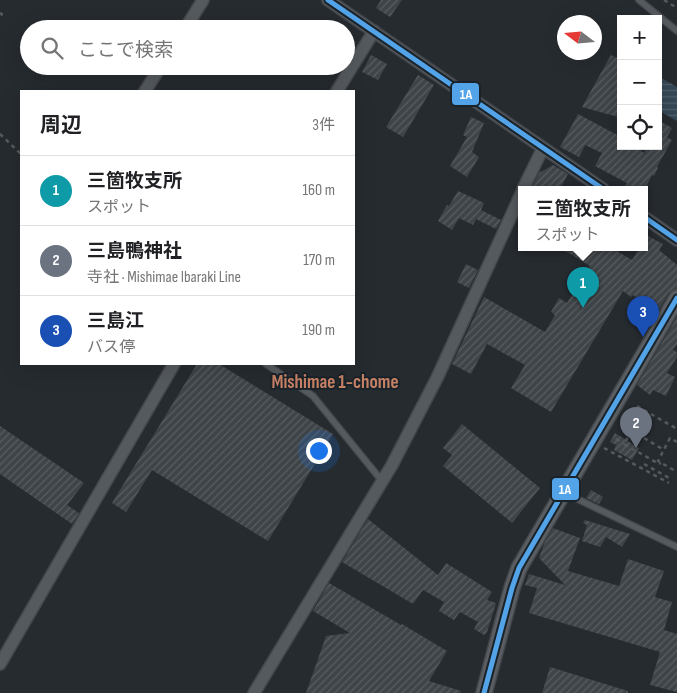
<!DOCTYPE html>
<html lang="ja">
<meta charset="utf-8">
<style>
:root{--surface:#fff;--page:#f2f2f2;--text:#202124;--muted:#757577;--line:#e0e0e0;--accent:#111827}
body{margin:0;font-family:"Sofia Sans Condensed","Noto Sans JP",sans-serif;background:var(--page);color:var(--text)}
.controls{position:absolute;right:15px;top:15px;display:grid;overflow:hidden;border-radius:0px;box-shadow:0 5px 20px #0002}
.controls button{width:45px;height:45px;display:grid;place-items:center;padding:0;border:0;border-bottom:1px solid var(--line);background:var(--surface);color:var(--text);font:25px sans-serif}
.compass{position:absolute;left:557px;top:15px;width:45px;height:45px;border-radius:50%;background:var(--surface);box-shadow:0 5px 20px #0002;rotate:286deg}
.you{position:absolute;left:318px;top:450px;width:18px;height:18px;margin:-12px;border:4px solid #fff;border-radius:50%;background:#1a73e8;box-shadow:0 0 0 8px #1a73e833}
.badge{display:grid;place-items:center;width:32px;height:32px;border-radius:50%;background:var(--accent);color:#fff;font-size:16px;font-weight:700}
.pin{position:absolute;translate:-50% -41px;filter:drop-shadow(0 1px 2px #0008)}
.pin::after{content:'';position:absolute;top:26px;width:18px;height:15px;background:inherit;clip-path:polygon(0 0,100% 0,50% 100%)}
.popup{position:absolute;left:518px;top:186px;width:130px;height:65px;box-sizing:border-box;display:grid;place-content:center;border-radius:0px;background:var(--surface);filter:drop-shadow(0 1px 4px #0005);font-size:16px;white-space:nowrap;color:var(--muted)}
.popup b{font-size:19px;color:var(--text)}
.popup::after{content:'';position:absolute;left:50%;top:100%;margin-left:-10px;border:10px solid transparent;border-top-color:var(--surface)}
.list{margin:0;padding:0;list-style:none}
h2{display:flex;justify-content:space-between;align-items:center;height:65px;margin:0;padding:0 20px;font-size:21px}
h2 small{font-size:16px;font-weight:400;color:var(--muted)}
.list li{display:grid;grid-template-columns:32px 1fr auto;gap:15px;align-items:center;box-sizing:border-box;height:70px;padding:0 20px;border-top:1px solid var(--line)}
.list b{display:block;font-size:19px;white-space:nowrap}
.list p{margin:0;font-size:16px;white-space:nowrap;color:var(--muted)}
.list em{font-size:16px;font-style:normal;color:var(--muted)}
.icon{flex:none;width:28px;height:28px;fill:none;stroke:currentColor;stroke-width:2;stroke-linecap:round;stroke-linejoin:round}
.map{position:relative;flex:none;width:677px;height:693px;overflow:hidden}
.search{position:absolute;background:var(--surface);box-shadow:0 5px 20px #0002;left:20px;top:20px;width:335px;height:55px;display:flex;align-items:center;gap:12px;box-sizing:border-box;padding:0 18px;border-radius:28px;color:var(--muted);font-size:19px}
.panel{position:absolute;background:var(--surface);box-shadow:0 5px 20px #0002;left:20px;top:90px;width:335px;height:275px;border-radius:0px}
.map>svg:first-child{display:block}
.water{fill:url(#water-rules)}
.building{fill:url(#building-hatch)}
.lines{fill:none;stroke-linecap:round;stroke-linejoin:round}
.service-casing{stroke:#44474b;stroke-width:8}
.minor-casing{stroke:#44474b;stroke-width:14}
.secondary-casing{stroke:#44474b;stroke-width:18}
.path{stroke:#555a5d;stroke-width:2.5;stroke-dasharray:4 4;stroke-linecap:butt}
.service{stroke:#555a5f;stroke-width:5.5}
.minor{stroke:#555a5f;stroke-width:11}
.secondary{stroke:#5a5e63;stroke-width:15}
.bus-1-casing{stroke:#1a2329;stroke-width:9}
.bus-1{stroke:#53a3e8;stroke-width:5}
.labels{text-anchor:middle;dominant-baseline:central;stroke-width:4;stroke-linejoin:round;paint-order:stroke}
.neighbourhood-label{font-size:19px;font-weight:bold;fill:#c78165;stroke:#1a2329}
.line-badge{stroke:#1a2329;stroke-width:2}
.badge-label{font-size:14px;text-anchor:middle;font-weight:bold;fill:#fff}
</style>
<div class="map">
<svg width="677" height="693" viewBox="0 0 677 693">
<defs>
<pattern id="water-rules" width="6" height="5" patternUnits="userSpaceOnUse" patternTransform="scale(1.25)"><rect width="6" height="5" fill="#354855"/><path d="M0 2.5h6" fill="none" stroke="#50606c"/></pattern>
<pattern id="building-hatch" width="6" height="6" patternUnits="userSpaceOnUse" patternTransform="scale(1.25)"><rect width="6" height="6" fill="#3f4448"/><path d="M-1 1l2-2M0 6l6-6M5 7l2-2" fill="none" stroke="#585d61"/></pattern>
</defs>
<rect width="100%" height="100%" fill="#262b30"/>
<path class="water" d="M 658,76 L 677,87 L 677,121 L 658,110 Z"/>
<path class="building" d="M 381,0 L 402,0 L 390,17 L 376,8 Z
M 371,55 L 387,64 L 378,80 L 362,72 Z
M 611,55 L 621,60 L 621,106 L 618,117 L 582,107 Z
M 418,75 L 434,85 L 403,137 L 386,127 Z
M 578,114 L 621,137 L 621,146 L 635,146 L 644,153 L 648,146 L 658,146 L 658,120 L 672,128 L 667,137 L 672,140 L 657,167 L 658,168 L 654,176 L 652,175 L 645,189 L 632,189 L 625,186 L 627,183 L 595,166 L 602,153 L 585,145 L 579,157 L 560,147 Z
M 471,117 L 484,123 L 472,152 L 479,157 L 467,177 L 450,166 L 467,137 L 463,135 Z
M 553,165 L 568,174 L 560,189 L 531,189 L 539,173 Z
M 458,191 L 484,203 L 481,210 L 501,220 L 496,229 L 476,219 L 473,225 L 459,218 L 452,230 L 438,221 L 447,205 L 449,206 Z
M 644,234 L 663,244 L 659,250 L 677,265 L 677,289 L 669,293 L 657,312 L 633,295 L 631,297 L 623,291 L 551,412 L 511,388 L 525,365 L 487,344 L 471,374 L 452,364 L 484,297 L 545,332 L 555,315 L 551,312 L 559,298 L 567,303 L 590,266 L 559,247 L 610,247 L 632,260 L 640,247 L 644,247 Z
M 466,264 L 478,270 L 469,288 L 457,282 Z
M 677,317 L 677,344 L 673,350 L 677,352 L 677,357 L 667,373 L 675,377 L 666,396 L 653,390 L 650,395 L 637,385 Z
M 197,364 L 219,364 L 333,434 L 268,541 L 152,470 L 126,512 L 112,503 Z
M 462,424 L 540,488 L 512,523 L 443,466 L 452,455 L 443,448 Z
M 0,426 L 84,483 L 67,505 L 79,513 L 72,524 L 0,474 Z
M 615,433 L 639,448 L 632,460 L 614,450 L 616,445 L 610,442 Z
M 591,490 L 603,497 L 599,504 L 586,498 Z
M 368,519 L 438,575 L 446,563 L 492,592 L 487,600 L 496,603 L 487,632 L 484,635 L 474,629 L 478,622 L 460,612 L 454,620 L 439,611 L 444,602 L 423,590 L 413,604 L 342,562 Z
M 585,520 L 588,521 L 630,534 L 622,547 L 606,537 L 600,547 L 582,541 L 587,525 L 583,523 Z
M 553,528 L 580,538 L 568,571 L 619,586 L 628,559 L 664,571 L 655,597 L 672,602 L 664,630 L 677,634 L 677,692 L 650,685 L 660,652 L 529,613 L 537,588 L 525,585 L 529,574 L 565,585 L 539,558 L 544,544 Z
M 329,583 L 401,625 L 402,624 L 447,651 L 429,681 L 461,691 L 460,693 L 306,693 L 326,636 L 350,633 L 313,611 Z
M 550,667 L 628,691 L 628,693 L 542,693 Z"/>
<g class="lines">
<g class="service-casing">
<path id="service" d="M 639,0 L 677,31
M 266,364 L 313,396 L 382,481
M 565,493 L 677,547"/>
</g>
<g class="minor-casing">
<path id="minor" d="M 328,0 L 603,189
M 185,29 L 203,0
M 145,91 L 161,66
M 337,91 L 374,31
M 523,189 L 543,148
M 644,217 L 677,240
M 0,664 L 174,364
M 254,693 L 392,465 L 437,378 L 522,192"/>
</g>
<g class="secondary-casing">
<path id="secondary" d="M 484,693 L 512,588 L 519,568 L 677,298"/>
</g>
<path class="path" d="M 664,0 L 677,8
M 0,13 L 2,14 L 0,16
M 0,134 L 21,154
M 637,406 L 677,429
M 644,410 L 624,444 L 659,464 L 661,463
M 644,438 L 664,450
M 616,439 L 624,444
M 677,442 L 670,438 L 658,461 L 677,472
M 604,448 L 669,483
M 644,464 L 671,479"/>
<use href="#service" class="service"/>
<use href="#minor" class="minor"/>
<use href="#secondary" class="secondary"/>
<g class="bus-1-casing">
<path id="bus-1" d="M 328,0 L 603,189
M 644,217 L 677,240
M 484,693 L 512,588 L 519,568 L 677,298"/>
</g>
<use href="#bus-1" class="bus-1"/>
</g>
<g class="labels">
<g class="neighbourhood-label">
<text x="335" y="382">Mishimae 1-chome</text>
</g>
</g>
<g class="line-badge">
<rect x="451" y="82" width="29" height="24" rx="5" fill="#53a3e8"/>
<rect x="551" y="477" width="29" height="24" rx="5" fill="#53a3e8"/>
</g>
<g class="badge-label">
<text x="466" y="99">1A</text>
<text x="565" y="494">1A</text>
</g>
</svg>
<div class="controls">
<button>+</button>
<button>−</button>
<button><svg class="icon" aria-label="locate" viewBox="0 0 24 24"><circle cx="12" cy="12" r="6"/><path d="M12 2v4M12 18v4M2 12h4M18 12h4"/></svg></button>
</div>
<svg class="compass" viewBox="-18 -18 36 36"><path d="M0-13l5 13h-10z" fill="#e53935"/><path d="M0 13l5-13h-10z" fill="#757577"/></svg>
<div class="you"></div>
<div class="pin badge" style="left:583px;top:308px;background:#0f9aa8">1</div>
<div class="popup"><b>三箇牧支所</b>スポット</div>
<div class="pin badge" style="left:636px;top:448px;background:#6b7280">2</div>
<div class="pin badge" style="left:643px;top:337px;background:#1a4fb4">3</div>
<div class="search"><svg class="icon" aria-label="search" viewBox="0 0 24 24"><circle cx="10" cy="10" r="6"/><path d="M15 15l6 6"/></svg>ここで検索</div>
<section class="panel">
<h2>周辺<small>3件</small></h2>
<ul class="list">
<li><span class="badge" style="background:#0f9aa8">1</span><div><b>三箇牧支所</b><p>スポット</p></div><em>160 m</em></li>
<li><span class="badge" style="background:#6b7280">2</span><div><b>三島鴨神社</b><p>寺社 · Mishimae Ibaraki Line</p></div><em>170 m</em></li>
<li><span class="badge" style="background:#1a4fb4">3</span><div><b>三島江</b><p>バス停</p></div><em>190 m</em></li>
</ul>
</section>
</div>
